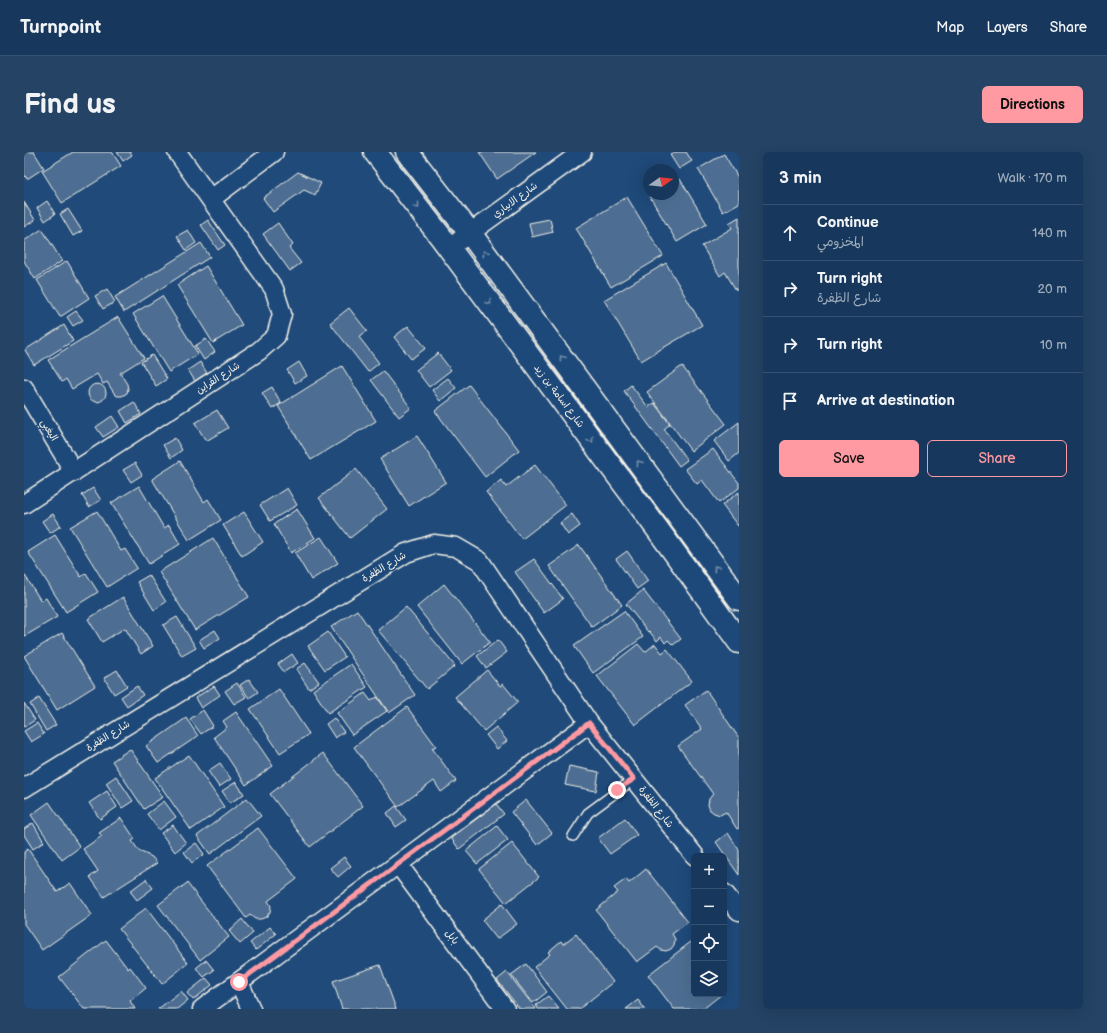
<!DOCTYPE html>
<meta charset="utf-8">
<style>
:root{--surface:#17385c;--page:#244365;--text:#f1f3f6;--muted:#9eacbb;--line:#365272;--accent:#ff9aa2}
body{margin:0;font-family:"Balsamiq Sans","Playpen Sans Arabic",sans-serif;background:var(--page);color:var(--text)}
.controls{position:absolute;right:12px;bottom:12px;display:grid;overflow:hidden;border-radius:6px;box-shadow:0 4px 16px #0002}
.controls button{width:36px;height:36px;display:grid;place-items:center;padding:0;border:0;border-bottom:1px solid var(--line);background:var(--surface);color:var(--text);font:20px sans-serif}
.compass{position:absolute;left:619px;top:12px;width:36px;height:36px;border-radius:50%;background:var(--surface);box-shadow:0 4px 16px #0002;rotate:75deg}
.stop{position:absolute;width:12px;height:12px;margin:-9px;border:3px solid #ff9aa2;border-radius:50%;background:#fff}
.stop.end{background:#ff9aa2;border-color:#fff;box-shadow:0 1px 4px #0008}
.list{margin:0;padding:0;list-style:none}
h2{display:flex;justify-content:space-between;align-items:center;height:52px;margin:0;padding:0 16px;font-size:17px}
h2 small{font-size:13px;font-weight:400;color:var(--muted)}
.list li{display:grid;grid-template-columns:26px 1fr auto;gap:12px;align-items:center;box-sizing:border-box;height:56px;padding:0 16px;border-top:1px solid var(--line)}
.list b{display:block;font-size:15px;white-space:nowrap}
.list p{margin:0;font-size:13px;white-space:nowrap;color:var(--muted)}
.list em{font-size:13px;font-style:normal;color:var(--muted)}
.actions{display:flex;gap:8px;padding:12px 16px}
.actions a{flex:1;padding:9px 0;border:1px solid var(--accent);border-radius:6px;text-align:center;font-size:14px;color:var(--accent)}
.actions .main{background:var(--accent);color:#111}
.icon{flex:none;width:22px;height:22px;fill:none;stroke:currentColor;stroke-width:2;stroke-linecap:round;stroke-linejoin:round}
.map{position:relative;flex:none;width:715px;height:857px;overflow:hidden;border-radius:6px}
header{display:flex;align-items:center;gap:24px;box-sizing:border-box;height:56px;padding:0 20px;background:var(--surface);border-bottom:1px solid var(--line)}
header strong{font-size:19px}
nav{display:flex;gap:22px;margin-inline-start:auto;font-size:14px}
.intro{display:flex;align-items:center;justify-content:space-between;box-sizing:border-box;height:96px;padding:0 24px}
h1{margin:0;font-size:28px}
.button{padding:10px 18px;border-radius:6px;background:var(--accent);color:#111;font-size:14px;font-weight:700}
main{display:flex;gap:24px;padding:0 24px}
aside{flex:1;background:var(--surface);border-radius:6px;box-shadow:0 4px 16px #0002}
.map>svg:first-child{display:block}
.building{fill:#4d6e92;stroke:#f4f1e8}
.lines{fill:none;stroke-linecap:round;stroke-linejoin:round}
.lane-casing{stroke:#f4f1e8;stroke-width:12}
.street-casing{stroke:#f4f1e8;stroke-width:21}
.secondary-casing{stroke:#f4f1e8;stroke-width:25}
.lane{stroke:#1f4a7a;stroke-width:9}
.street{stroke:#1f4a7a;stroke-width:18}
.secondary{stroke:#1f4a7a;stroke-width:22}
.oneway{stroke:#748da6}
.route{stroke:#ff9aa2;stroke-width:5}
.labels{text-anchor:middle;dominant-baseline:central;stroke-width:3;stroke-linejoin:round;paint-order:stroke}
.street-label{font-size:10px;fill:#f4f1e8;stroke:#1f4a7a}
</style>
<header>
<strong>Turnpoint</strong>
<nav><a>Map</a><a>Layers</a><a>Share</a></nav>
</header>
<div class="intro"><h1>Find us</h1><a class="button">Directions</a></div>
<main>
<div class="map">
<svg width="715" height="857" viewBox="0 0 715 857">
<rect width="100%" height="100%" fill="#1f4a7a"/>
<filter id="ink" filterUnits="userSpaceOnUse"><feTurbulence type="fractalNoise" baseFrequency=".025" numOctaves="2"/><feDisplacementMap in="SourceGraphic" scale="8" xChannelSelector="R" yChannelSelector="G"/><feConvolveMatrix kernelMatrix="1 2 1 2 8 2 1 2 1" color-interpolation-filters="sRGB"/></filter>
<g filter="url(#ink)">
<path class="building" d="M 0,0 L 10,0 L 20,16 L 3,27 L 0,22 Z
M 49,0 L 88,0 L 97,14 L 38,51 L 18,19 Z
M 93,0 L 106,0 L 108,3 L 99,9 Z
M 455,0 L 512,0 L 473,27 Z
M 651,0 L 662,0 L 668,9 L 655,17 L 646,3 Z
M 700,2 L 715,27 L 715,51 L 699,60 L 674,17 Z
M 274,20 L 297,31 L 291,43 L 280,38 L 249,60 L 239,46 Z
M 656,27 L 683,72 L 653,90 L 626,45 L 631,42 L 649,42 L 649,32 Z
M 603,45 L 639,104 L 587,135 L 552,76 Z
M 23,49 L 31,62 L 21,69 L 13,56 Z
M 0,50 L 11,68 L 0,75 Z
M 44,57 L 58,79 L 49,84 L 36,62 Z
M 715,65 L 715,137 L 712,138 L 701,120 L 696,124 L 678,94 L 708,76 L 705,71 Z
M 526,67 L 529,80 L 508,85 L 505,71 Z
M 184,68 L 201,93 L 194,98 L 177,73 Z
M 254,71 L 269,93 L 265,96 L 277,111 L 266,119 L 239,82 Z
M 18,77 L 38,109 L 11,127 L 0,109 L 0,89 Z
M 164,78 L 172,91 L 162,98 L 153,84 Z
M 177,91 L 186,105 L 100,160 L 91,145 Z
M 43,109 L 65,146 L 36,165 L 13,128 Z
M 642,111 L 678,173 L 617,209 L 580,148 Z
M 182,114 L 218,173 L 189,191 L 153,133 Z
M 83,137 L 91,150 L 79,157 L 71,144 Z
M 138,144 L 174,202 L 145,220 L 109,162 Z
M 325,156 L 343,179 L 335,185 L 355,211 L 344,220 L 306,171 Z
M 52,159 L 59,168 L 49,174 L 43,165 Z
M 94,165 L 120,206 L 96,221 L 103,232 L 104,237 L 103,241 L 98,244 L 93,244 L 90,241 L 83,230 L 79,232 L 73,222 L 48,237 L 42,227 L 38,230 L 24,208 Z
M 40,173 L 49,189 L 10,213 L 1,198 Z
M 384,174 L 402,196 L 387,207 L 370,185 Z
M 182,187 L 191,200 L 180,208 L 171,194 Z
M 414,201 L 427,218 L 405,235 L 392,218 Z
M 128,203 L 143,227 L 132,234 L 117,210 Z
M 176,210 L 183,221 L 171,229 L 164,218 Z
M 275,210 L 283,224 L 271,231 L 263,218 Z
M 318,214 L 352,269 L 287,308 L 254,254 Z
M 658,214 L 702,272 L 667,299 L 623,240 Z
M 359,219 L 387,256 L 375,265 L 347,228 Z
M 424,226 L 432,236 L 416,249 L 408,238 Z
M64 241a9 9 0 1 1 18 0a9 9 0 1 1-18 0Z
M 445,233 L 495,298 L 461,325 L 411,259 Z
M 607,233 L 624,255 L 630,251 L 646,272 L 640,277 L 663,308 L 655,314 L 600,239 Z
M 248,235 L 257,251 L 248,257 L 238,241 Z
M 110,250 L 117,262 L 103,271 L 96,259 Z
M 193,258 L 204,276 L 182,289 L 171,271 Z
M 88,264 L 95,275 L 79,285 L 72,275 Z
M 715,270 L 715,301 L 705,309 L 690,289 Z
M 393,284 L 422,330 L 385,354 L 356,307 Z
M 151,286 L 158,298 L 147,306 L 139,293 Z
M 689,297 L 715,331 L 715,336 L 695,351 L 678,328 L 673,332 L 661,317 Z
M 156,309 L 180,350 L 184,347 L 197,368 L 165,388 L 128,327 Z
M 111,311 L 118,323 L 107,330 L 99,318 Z
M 511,313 L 542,353 L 498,387 L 462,340 L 477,328 L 482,335 Z
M 332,317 L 363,357 L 326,386 L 295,346 Z
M 115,334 L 140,376 L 145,373 L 156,392 L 125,412 L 87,351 Z
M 69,336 L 77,348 L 65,355 L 58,343 Z
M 263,336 L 273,353 L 246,369 L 236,353 Z
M 715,340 L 715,374 L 714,374 L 698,353 Z
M 273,357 L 291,386 L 267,401 L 250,372 Z
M 73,359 L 97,399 L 101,397 L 113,416 L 83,435 L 46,375 Z
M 220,360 L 239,390 L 218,404 L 199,373 Z
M 29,362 L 37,374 L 26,381 L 18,369 Z
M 548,362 L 556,374 L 544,383 L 536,371 Z
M 31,383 L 57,425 L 62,421 L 74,440 L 42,460 L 4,400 Z
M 297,385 L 314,411 L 287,428 L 271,401 Z
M 189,386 L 225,445 L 171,478 L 135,420 Z
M 555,393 L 598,453 L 568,475 L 525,414 Z
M 603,399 L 624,429 L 613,437 L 592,407 Z
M 510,407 L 539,447 L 520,461 L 491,420 Z
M 0,422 L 17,449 L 22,446 L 33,465 L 1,484 L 0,483 Z
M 125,423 L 142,450 L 130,458 L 113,430 Z
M 420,432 L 466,490 L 438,512 L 393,455 Z
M 619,438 L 657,487 L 649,493 L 644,488 L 641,491 L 637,485 L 633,489 L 625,479 L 624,480 L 602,452 Z
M 99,445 L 129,494 L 117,502 L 101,476 L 78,490 L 64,467 Z
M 382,455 L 431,514 L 403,537 L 354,478 Z
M 333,458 L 391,543 L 365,561 L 307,475 Z
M 600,459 L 619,485 L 569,521 L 550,494 Z
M 153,465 L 172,496 L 158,504 L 139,473 Z
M 191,478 L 196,486 L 180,496 L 175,488 Z
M 304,480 L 321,505 L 301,518 L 284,494 Z
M 38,481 L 71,534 L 33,558 L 0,504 Z
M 474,488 L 483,500 L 462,516 L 453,504 Z
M 614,492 L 621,500 L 631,492 L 638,501 L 643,497 L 668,529 L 611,573 L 573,524 Z
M 268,502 L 274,511 L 260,520 L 254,512 Z
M 281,511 L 295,530 L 285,537 L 272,517 Z
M 327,512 L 343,535 L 304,561 L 289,538 Z
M 93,518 L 103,534 L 90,542 L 80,526 Z
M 463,518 L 476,534 L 479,532 L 494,550 L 460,579 L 431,545 Z
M 225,527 L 234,540 L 225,546 L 216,533 Z
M 213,531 L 222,545 L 210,552 L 201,539 Z
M 113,534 L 119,543 L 103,554 L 97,545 Z
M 190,534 L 196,543 L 177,556 L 171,546 Z
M 255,537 L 285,582 L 256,601 L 226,557 Z
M 682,538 L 715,586 L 715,676 L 713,677 L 702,660 L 696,663 L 690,661 L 686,658 L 684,653 L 685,647 L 689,642 L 654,594 L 678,577 L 661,553 Z
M 341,541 L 347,549 L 353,545 L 363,559 L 328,583 L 313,561 Z
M 15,546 L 32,573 L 22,579 L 6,552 Z
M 0,551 L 11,568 L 0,575 Z
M 383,555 L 412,594 L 408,596 L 432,629 L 417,640 L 410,629 L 374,655 L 330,595 Z
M 179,558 L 189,574 L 177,582 L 166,567 Z
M 212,560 L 249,614 L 222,633 L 190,585 L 203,575 L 199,569 Z
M 162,566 L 174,584 L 134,611 L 122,594 Z
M 310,566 L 320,580 L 311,586 L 302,572 Z
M 13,571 L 20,582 L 7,590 L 0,579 Z
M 472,575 L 483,589 L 473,597 L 462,583 Z
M 106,597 L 139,645 L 120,657 L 88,609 Z
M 299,601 L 339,654 L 286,695 L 246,642 Z
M 165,603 L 200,655 L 167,678 L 131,626 Z
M 196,611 L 207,627 L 195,635 L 184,619 Z
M 545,614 L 575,620 L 572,639 L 541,633 Z
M 92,624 L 109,649 L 98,656 L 82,631 Z
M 212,630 L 220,642 L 206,651 L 198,639 Z
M 83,639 L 93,655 L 76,667 L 65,651 Z
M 223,646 L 237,664 L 186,702 L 173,684 Z
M 502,648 L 528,681 L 513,693 L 487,660 Z
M 140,649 L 152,665 L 135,678 L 123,662 Z
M 25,650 L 56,695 L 38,708 L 7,663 Z
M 472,652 L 480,662 L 435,697 L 427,686 Z
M 372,654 L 382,668 L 372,675 L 363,661 Z
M 97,666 L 111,687 L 108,689 L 115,699 L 128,705 L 133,711 L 80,745 L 66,725 L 74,719 L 59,697 L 78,684 L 75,681 Z
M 601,666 L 613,683 L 586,702 L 574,686 Z
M 9,671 L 20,690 L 9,697 L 0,683 L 0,677 Z
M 149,673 L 162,691 L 151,700 L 137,681 Z
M 473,674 L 484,688 L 453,712 L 442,699 Z
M 234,676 L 273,727 L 244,749 L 247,754 L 246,760 L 242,765 L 237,767 L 231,767 L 226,763 L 222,766 L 183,714 Z
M 704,681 L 715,698 L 715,723 L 692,690 Z
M 172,691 L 180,702 L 168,711 L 160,700 Z
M 488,691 L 515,725 L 482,751 L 455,717 Z
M 4,697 L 33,740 L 46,731 L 68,763 L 18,798 L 0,772 L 0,700 Z
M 320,705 L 327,714 L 314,725 L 306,716 Z
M 622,717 L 664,770 L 648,782 L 651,787 L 650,793 L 647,797 L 642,799 L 637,798 L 633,795 L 613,810 L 572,758 L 594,740 L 590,736 L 602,727 L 605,731 Z
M 122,727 L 129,736 L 113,748 L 106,739 Z
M 163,731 L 205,785 L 176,808 L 134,753 Z
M 478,752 L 493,772 L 473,787 L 458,768 Z
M 122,756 L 164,811 L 138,832 L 95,777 Z
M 218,767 L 229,781 L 216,792 L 205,779 Z
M 246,775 L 252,782 L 232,798 L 226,791 Z
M 552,782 L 589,830 L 555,857 L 543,857 L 510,815 L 526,802 L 524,800 L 537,789 L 539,792 Z
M 82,788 L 104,817 L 106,815 L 122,836 L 106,849 L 111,857 L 60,857 L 35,825 Z
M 668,789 L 670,791 L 670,842 L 698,842 L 679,857 L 650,857 L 624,823 Z
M 182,808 L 190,818 L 180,825 L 172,816 Z
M 502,812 L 523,840 L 509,851 L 487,823 Z
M 356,813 L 372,857 L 318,857 L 309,829 Z
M 483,820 L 512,857 L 496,857 L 473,828 Z
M 182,826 L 188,833 L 169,848 L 163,841 Z
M 157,839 L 164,848 L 153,857 L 134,857 Z
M 524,844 L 535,857 L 514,857 L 512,853 Z
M 614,848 L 621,857 L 602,857 Z"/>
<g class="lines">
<g class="lane-casing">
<path id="lane" d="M 549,684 L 564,661 L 610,627"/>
</g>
<g class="street-casing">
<path id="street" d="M 187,47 L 250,0
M 425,96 L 558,0
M 0,236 L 50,320
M 0,352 L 235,199 L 252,184 L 258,162 L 250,137 L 153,0
M 0,636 L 382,401 L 410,392 L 432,395 L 456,409 L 565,571 L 671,704
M 374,712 L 481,857
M 700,741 L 715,759
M 215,830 L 227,857
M 178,857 L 565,571"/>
</g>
<g class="secondary-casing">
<path id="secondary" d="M 351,0 L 417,85 L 637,382 L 715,490
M 383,0 L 446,81 L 715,447"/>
</g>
<use href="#lane" class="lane"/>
<use href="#street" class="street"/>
<use href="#secondary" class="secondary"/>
</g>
<defs><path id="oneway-chevron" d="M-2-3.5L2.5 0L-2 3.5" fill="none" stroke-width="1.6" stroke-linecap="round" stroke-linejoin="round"/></defs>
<g class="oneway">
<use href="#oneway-chevron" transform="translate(393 54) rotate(52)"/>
<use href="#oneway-chevron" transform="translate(461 101) rotate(-126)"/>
<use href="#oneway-chevron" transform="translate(465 150) rotate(53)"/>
<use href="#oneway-chevron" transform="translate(538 206) rotate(-126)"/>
<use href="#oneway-chevron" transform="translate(567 288) rotate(53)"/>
<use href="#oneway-chevron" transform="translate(615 311) rotate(-126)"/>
<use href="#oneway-chevron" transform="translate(692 416) rotate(-126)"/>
</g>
</g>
<g class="lines" filter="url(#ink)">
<path class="route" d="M 215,830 L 565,571 L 610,627 L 593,638"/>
</g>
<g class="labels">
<g class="street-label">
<text transform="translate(491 48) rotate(-36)">شارع الابياري</text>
<text transform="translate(194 226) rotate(-33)">شارع القراين</text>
<text transform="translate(535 244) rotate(53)">شارع اسامة بن زيد</text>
<text transform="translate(25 278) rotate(59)">اليغبي</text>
<text transform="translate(360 415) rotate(-31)">شارع الظفرة</text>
<text transform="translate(84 584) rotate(-32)">شارع الظفرة</text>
<text transform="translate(632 655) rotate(52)">شارع الظفرة</text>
<text transform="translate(428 785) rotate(54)">بابل</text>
</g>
</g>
</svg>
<div class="controls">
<button>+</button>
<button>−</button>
<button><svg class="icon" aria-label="locate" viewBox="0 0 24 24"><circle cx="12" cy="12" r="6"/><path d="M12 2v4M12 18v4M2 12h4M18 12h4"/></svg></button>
<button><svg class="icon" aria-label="layers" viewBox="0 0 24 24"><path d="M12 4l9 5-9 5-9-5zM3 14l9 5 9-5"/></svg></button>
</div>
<svg class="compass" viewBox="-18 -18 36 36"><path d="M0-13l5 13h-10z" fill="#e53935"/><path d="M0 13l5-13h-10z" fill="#9eacbb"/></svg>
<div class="stop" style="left:215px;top:830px"></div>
<div class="stop end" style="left:593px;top:638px"></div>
</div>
<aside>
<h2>3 min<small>Walk · 170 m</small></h2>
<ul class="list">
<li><svg class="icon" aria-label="ahead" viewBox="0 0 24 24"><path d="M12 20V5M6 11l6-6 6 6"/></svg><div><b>Continue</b><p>المخزومي</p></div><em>140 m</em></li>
<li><svg class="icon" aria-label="right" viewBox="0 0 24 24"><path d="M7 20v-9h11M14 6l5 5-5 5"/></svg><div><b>Turn right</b><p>شارع الظفرة</p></div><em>20 m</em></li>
<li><svg class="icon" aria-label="right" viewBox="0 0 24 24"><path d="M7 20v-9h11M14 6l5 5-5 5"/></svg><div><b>Turn right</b></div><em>10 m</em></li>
<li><svg class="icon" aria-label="arrive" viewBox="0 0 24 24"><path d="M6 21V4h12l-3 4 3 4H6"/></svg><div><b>Arrive at destination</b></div></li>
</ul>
<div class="actions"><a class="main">Save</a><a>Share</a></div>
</aside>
</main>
